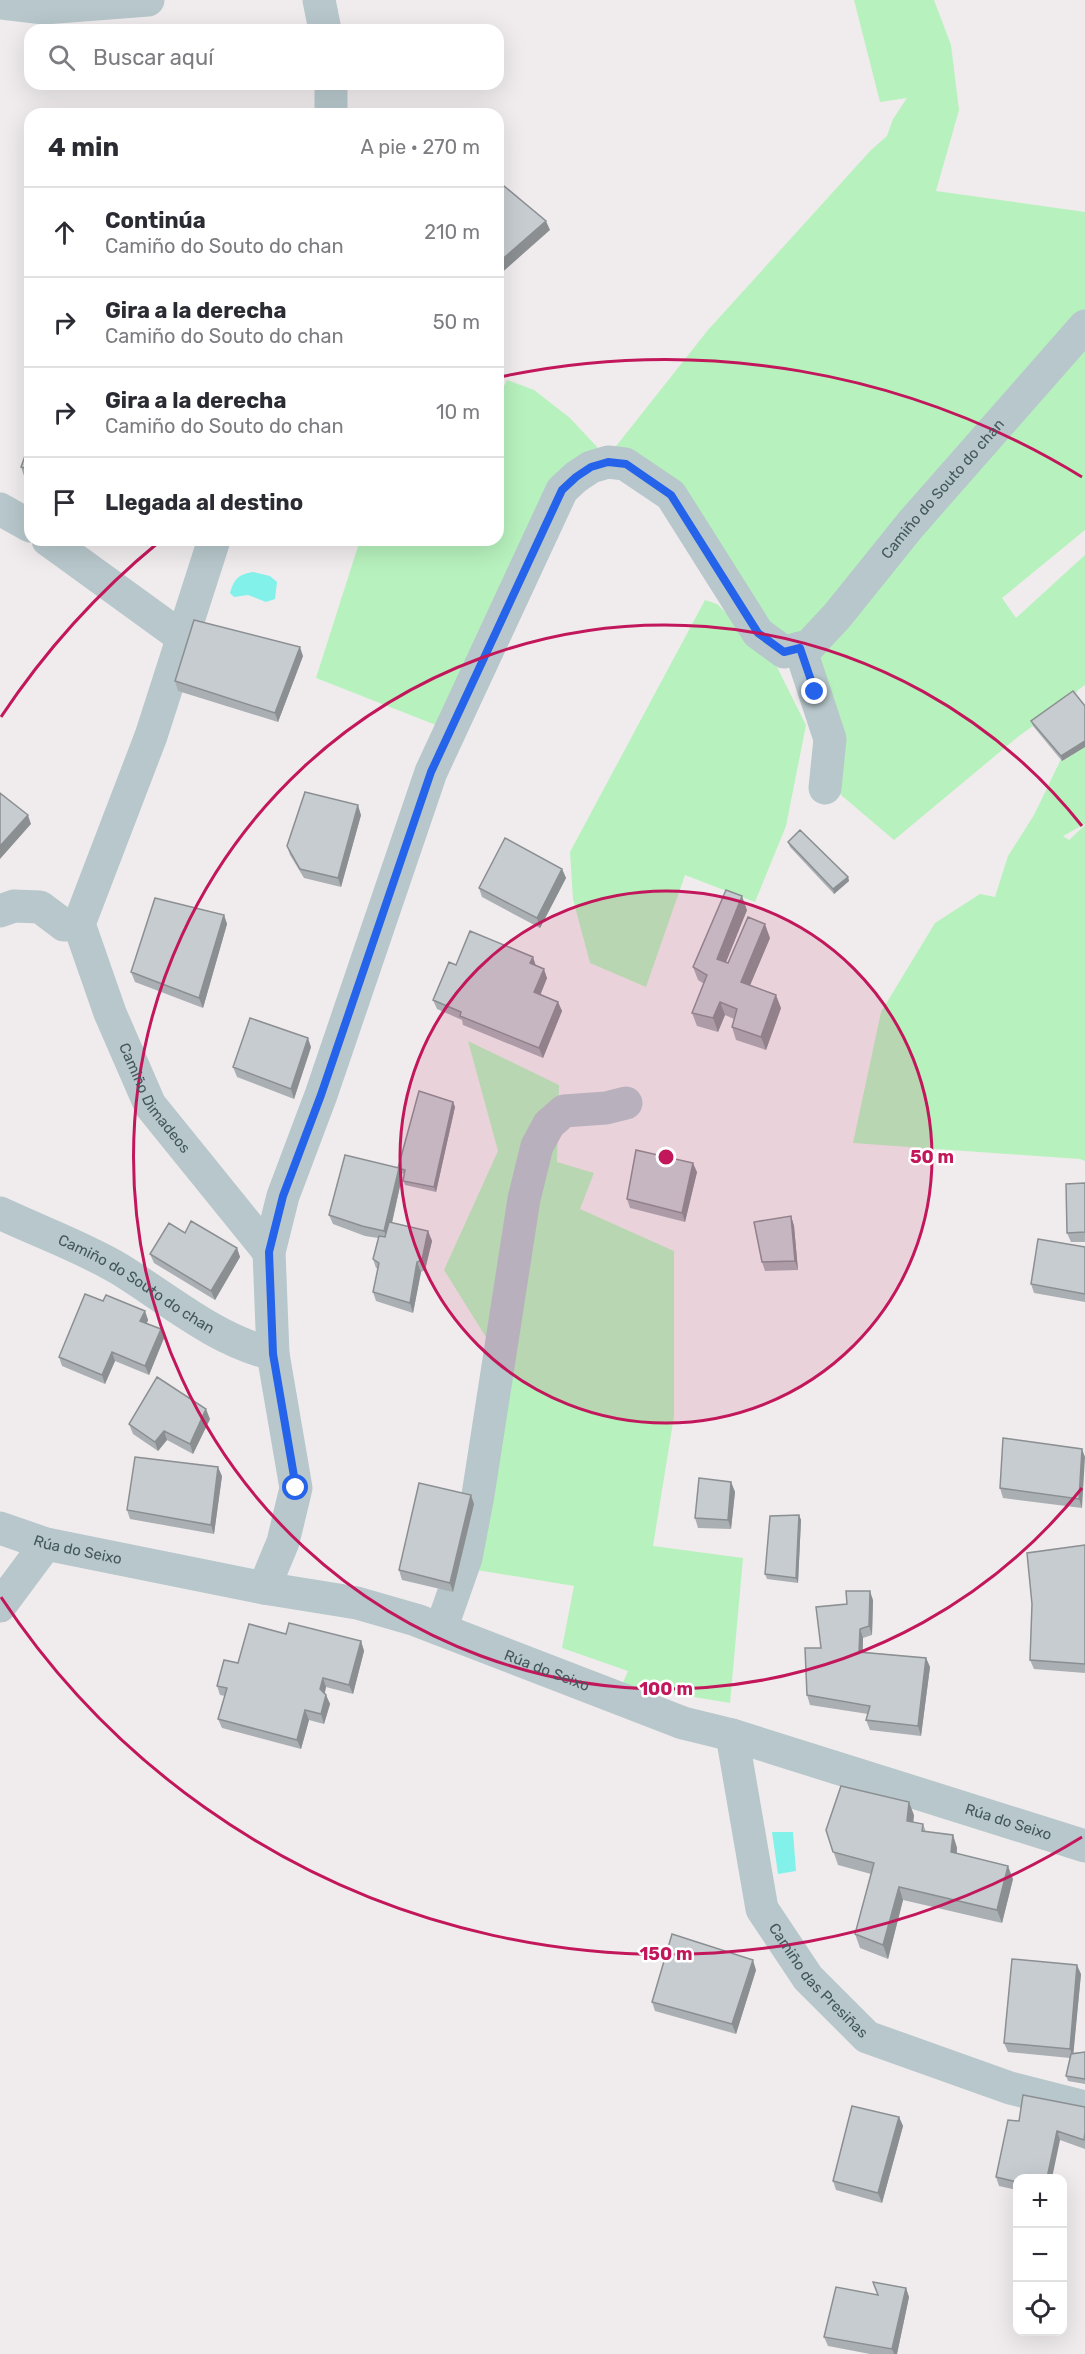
<!DOCTYPE html>
<html lang="es">
<meta charset="utf-8">
<style>
:root{--surface:#fff;--page:#f2f2f3;--text:#2b2b33;--muted:#7c7c81;--line:#e1e1e2}
body{margin:0;font-family:Rubik,sans-serif;background:var(--page);color:var(--text)}
.controls{position:absolute;right:18px;bottom:18px;display:grid;overflow:hidden;border-radius:12px;box-shadow:0 6px 24px #0002}
.controls button{width:54px;height:54px;display:grid;place-items:center;padding:0;border:0;border-bottom:2px solid var(--line);background:var(--surface);color:var(--text);font:30px sans-serif}
.stop{position:absolute;width:18px;height:18px;margin:-14px;border:4px solid #2563eb;border-radius:50%;background:#fff}
.stop.end{background:#2563eb;border-color:#fff;box-shadow:0 2px 6px #0008}
.list{margin:0;padding:0;list-style:none}
h2{display:flex;justify-content:space-between;align-items:center;height:78px;margin:0;padding:0 24px;font-size:26px}
h2 small{font-size:20px;font-weight:400;color:var(--muted)}
.list li{display:grid;grid-template-columns:39px 1fr auto;gap:18px;align-items:center;box-sizing:border-box;height:90px;padding:0 24px;border-top:2px solid var(--line)}
.list b{display:block;font-size:22px;white-space:nowrap}
.list p{margin:0;font-size:20px;white-space:nowrap;color:var(--muted)}
.list em{font-size:20px;font-style:normal;color:var(--muted)}
.icon{flex:none;width:33px;height:33px;fill:none;stroke:currentColor;stroke-width:2;stroke-linecap:round;stroke-linejoin:round}
.map{position:relative;flex:none;width:1085px;height:2354px;overflow:hidden}
.search{position:absolute;background:var(--surface);box-shadow:0 6px 24px #0002;left:24px;top:24px;width:480px;height:66px;display:flex;align-items:center;gap:15px;box-sizing:border-box;padding:0 21px;border-radius:18px;color:var(--muted);font-size:22px}
.panel{position:absolute;background:var(--surface);box-shadow:0 6px 24px #0002;left:24px;top:108px;width:480px;height:438px;border-radius:18px}
.map>svg:first-child{display:block}
.green{fill:#b7f1bd}
.water{fill:#81f1ea}
.lines{fill:none;stroke-linecap:round;stroke-linejoin:round}
.minor{stroke:#b7c7cb;stroke-width:33}
.wall{fill:#aaafb3}
.shaded-wall{fill:#8b8f92}
.building{fill:#c6ccd0;stroke:#8b8f92;stroke-width:1.5}
.route{stroke:#2563eb;stroke-width:8}
.ring{fill:none;stroke:#c2185b;stroke-width:3}
.labels{text-anchor:middle;dominant-baseline:central;stroke-width:5;stroke-linejoin:round;paint-order:stroke}
.street-label{font-size:15px;fill:#44575b;stroke:#fff}
.centre{fill:#c2185b;stroke:#fff;stroke-width:3}
.ring-label{font-size:18px;text-anchor:middle;font-weight:bold;fill:#c2185b;stroke:#fff;stroke-width:5;stroke-linejoin:round;paint-order:stroke}
</style>
<div class="map">
<svg width="1085" height="2354" viewBox="0 0 1085 2354">
<rect width="100%" height="100%" fill="#f0eced"/>
<path class="green" d="M 854,0 L 934,0 L 951,45 L 959,110 L 936,191 L 1085,212 L 1085,310 L 800,641 L 770,631 L 613,450 L 708,330 L 871,150 L 887,136 L 893,119 L 907,98 L 880,102 Z
M 1085,338 L 1085,530 L 1002,598 L 1016,618 L 1085,555 L 1085,685 L 1078,690 L 1074,696 L 1019,736 L 894,840 L 834,789 L 812,653 Z
M 507,380 L 534,390 L 570,418 L 598,448 L 441,727 L 316,678 L 360,540 L 498,540 L 498,398 Z
M 705,600 L 717,604 L 773,659 L 806,725 L 786,826 L 755,902 L 685,875 L 646,987 L 590,963 L 573,899 L 570,852 Z
M 1085,747 L 1085,824 L 1063,836 L 1069,840 L 1085,825 L 1085,1161 L 1080,1159 L 853,1143 L 881,1012 L 935,923 L 980,894 L 995,897 L 1008,856 L 1034,815 L 1061,759 L 1063,761 Z
M 468,1041 L 559,1085 L 557,1162 L 594,1173 L 580,1209 L 674,1251 L 674,1416 L 653,1546 L 743,1558 L 730,1703 L 622,1685 L 628,1671 L 562,1648 L 574,1586 L 471,1569 L 489,1342 L 444,1270 L 498,1151 Z"/>
<path class="water" d="M 253,572 L 270,576 L 277,582 L 275,599 L 266,602 L 248,595 L 234,597 L 230,593 C 234,579 239,574 253,572 Z
M 772,1832 L 793,1832 L 796,1871 L 778,1874 Z"/>
<g class="lines">
<g class="minor">
<path d="M 319,0 L 325,30"/>
<path d="M 0,3 L 44,8 L 148,0"/>
<path d="M 331,84 L 331,114"/>
<path d="M 0,509 L 30,526"/>
<path d="M 48,540 L 183,638"/>
<path id="s1" d="M 214,540 L 151,736 L 79,924 L 110,1013 L 150,1105 L 269,1252"/>
<path d="M 800,648 L 830,739 L 825,788"/>
<path d="M 0,911 L 14,906 L 40,907 L 64,925 L 79,924"/>
<path id="s2" d="M 0,1213 C 40,1232 83,1247 121,1270 C 169,1300 217,1341 273,1354"/>
<path id="s3" d="M 0,1528 L 46,1544 L 264,1588 L 357,1603 L 416,1620 L 683,1723 L 732,1735 L 1085,1846"/>
<path id="s4" d="M 264,1588 L 283,1542 L 296,1488 L 273,1354 L 269,1252 L 283,1196 L 321,1095 L 431,772 L 562,490 L 576,477 L 591,467 L 608,462 L 625,464 L 671,495 L 758,633 L 784,652 L 809,646 L 837,616 L 911,524 L 1085,326"/>
<path d="M 0,1606 L 46,1544"/>
<path d="M 441,1629 L 466,1558 L 478,1495 L 524,1199 L 537,1146 L 549,1124 L 564,1111 L 606,1108 L 626,1103"/>
<path id="s5" d="M 732,1735 L 762,1909 L 808,1978 L 867,2037 L 1010,2088 L 1085,2107"/>
</g>
</g>
<path class="wall" d="M 30,442 L 30,478 L 24,476 L 21,467 Z
M 303,656 L 278,722 L 178,691 L 175,681 Z
M 1085,706 L 1085,747 L 1062,761 L 1033,726 L 1031,721 Z
M 361,815 L 341,887 L 304,878 L 290,855 L 287,846 Z
M 788,842 L 848,877 L 849,881 L 834,894 L 790,847 Z
M 562,869 L 566,878 L 540,928 L 482,897 L 479,888 Z
M 747,910 L 726,962 L 728,963 L 770,938 L 750,985 L 781,1008 L 766,1050 L 736,1040 L 732,1027 L 734,1019 L 725,1015 L 718,1032 L 697,1026 L 692,1013 L 704,984 L 698,980 L 693,967 Z
M 224,915 L 227,924 L 203,1008 L 135,982 L 131,972 Z
M 533,957 L 536,966 L 547,978 L 540,994 L 558,1002 L 562,1011 L 543,1058 L 463,1025 L 462,1020 L 437,1009 L 433,1000 L 456,965 Z
M 311,1047 L 294,1099 L 237,1077 L 233,1067 Z
M 453,1102 L 455,1107 L 436,1192 L 405,1185 L 403,1181 L 404,1174 L 401,1173 L 402,1177 L 392,1223 L 428,1231 L 432,1241 L 425,1270 L 421,1272 L 413,1313 L 376,1301 L 373,1292 L 378,1269 L 376,1268 L 373,1259 L 378,1238 L 365,1236 L 333,1224 L 329,1215 L 398,1168 Z
M 697,1172 L 685,1222 L 630,1208 L 627,1199 Z
M 1085,1183 L 1085,1242 L 1071,1242 L 1067,1233 Z
M 791,1216 L 794,1226 L 798,1270 L 765,1271 L 762,1262 Z
M 185,1233 L 237,1248 L 240,1257 L 215,1300 L 154,1263 L 150,1254 Z
M 1085,1247 L 1085,1302 L 1034,1293 L 1031,1284 Z
M 103,1301 L 145,1311 L 148,1320 L 147,1323 L 164,1338 L 149,1375 L 115,1361 L 105,1384 L 62,1366 L 59,1357 Z
M 210,1419 L 193,1454 L 167,1440 L 158,1451 L 133,1434 L 129,1424 Z
M 1082,1449 L 1082,1508 L 1003,1498 L 1000,1488 Z
M 222,1476 L 214,1534 L 130,1519 L 127,1510 Z
M 731,1482 L 735,1492 L 731,1529 L 698,1528 L 695,1518 Z
M 474,1504 L 453,1592 L 402,1580 L 399,1570 Z
M 799,1515 L 801,1520 L 798,1583 L 767,1579 L 765,1574 Z
M 1085,1545 L 1085,1673 L 1034,1669 L 1030,1660 Z
M 873,1600 L 872,1635 L 863,1638 L 863,1652 L 926,1658 L 930,1667 L 921,1736 L 870,1730 L 866,1720 L 868,1714 L 810,1705 L 807,1695 L 821,1648 L 847,1604 Z
M 286,1634 L 361,1641 L 364,1651 L 353,1694 L 326,1687 L 325,1693 L 330,1704 L 324,1724 L 309,1720 L 301,1749 L 222,1728 L 218,1719 L 225,1696 L 220,1695 L 217,1686 L 238,1663 Z
M 914,1815 L 913,1822 L 923,1824 L 926,1832 L 953,1835 L 957,1848 L 957,1853 L 1013,1879 L 1002,1923 L 903,1900 L 888,1959 L 860,1948 L 855,1934 L 871,1874 L 838,1865 L 826,1830 Z
M 756,1970 L 736,2034 L 655,2011 L 652,2002 Z
M 1081,1974 L 1073,2053 L 1085,2052 L 1085,2084 L 1068,2081 L 1066,2076 L 1070,2058 L 1008,2052 L 1004,2043 Z
M 1085,2107 L 1085,2149 L 1060,2140 L 1017,2178 L 1017,2190 L 999,2186 L 996,2177 L 1019,2121 Z
M 899,2117 L 903,2126 L 882,2203 L 836,2190 L 833,2181 Z
M 906,2288 L 909,2297 L 897,2354 L 870,2354 L 828,2346 L 824,2337 L 877,2295 Z"/>
<path class="shaded-wall" d="M 546,221 L 550,230 L 498,276 L 498,263 Z
M 300,647 L 303,656 L 278,722 L 275,713 Z
M 1085,741 L 1085,747 L 1062,761 L 1061,756 Z
M 358,805 L 361,815 L 341,887 L 338,878 Z
M 28,815 L 31,824 L 0,859 L 0,846 Z
M 562,869 L 566,878 L 540,928 L 537,918 Z
M 848,877 L 849,881 L 834,894 L 833,889 Z
M 742,896 L 747,910 L 722,972 L 717,959 Z
M 224,915 L 227,924 L 203,1008 L 199,998 Z
M 765,924 L 770,938 L 746,995 L 741,982 Z
M 533,957 L 536,967 L 530,963 Z
M 544,969 L 547,978 L 538,1001 L 534,992 Z
M 776,995 L 781,1008 L 766,1050 L 761,1037 Z
M 558,1002 L 562,1011 L 543,1058 L 539,1048 Z
M 720,1002 L 725,1015 L 718,1032 L 713,1018 Z
M 308,1038 L 311,1047 L 294,1099 L 291,1089 Z
M 453,1102 L 455,1107 L 436,1192 L 434,1187 Z
M 693,1163 L 697,1172 L 685,1222 L 682,1213 Z
M 399,1168 L 402,1177 L 388,1240 L 384,1231 Z
M 791,1216 L 794,1226 L 798,1270 L 795,1261 Z
M 428,1231 L 432,1241 L 425,1270 L 422,1260 Z
M 237,1248 L 240,1257 L 215,1300 L 211,1291 Z
M 417,1262 L 421,1272 L 413,1313 L 410,1303 Z
M 145,1311 L 148,1320 L 144,1330 L 140,1321 Z
M 161,1329 L 164,1338 L 149,1375 L 145,1366 Z
M 112,1352 L 115,1361 L 105,1384 L 102,1375 Z
M 206,1409 L 210,1419 L 193,1454 L 190,1444 Z
M 164,1431 L 167,1440 L 158,1451 L 155,1442 Z
M 1082,1449 L 1085,1457 L 1082,1508 L 1079,1499 Z
M 218,1467 L 222,1476 L 214,1534 L 211,1525 Z
M 731,1482 L 735,1492 L 731,1529 L 728,1520 Z
M 471,1495 L 474,1504 L 453,1592 L 450,1583 Z
M 799,1515 L 801,1520 L 798,1583 L 796,1578 Z
M 870,1591 L 873,1600 L 872,1635 L 869,1626 Z
M 860,1629 L 863,1638 L 862,1661 L 859,1652 Z
M 361,1641 L 364,1651 L 353,1694 L 349,1685 Z
M 926,1658 L 930,1667 L 921,1736 L 918,1726 Z
M 323,1678 L 326,1687 L 323,1699 L 320,1689 Z
M 326,1695 L 330,1704 L 324,1724 L 321,1714 Z
M 305,1710 L 309,1720 L 301,1749 L 297,1740 Z
M 909,1802 L 914,1815 L 912,1834 L 907,1821 Z
M 953,1835 L 957,1848 L 955,1865 L 951,1852 Z
M 1008,1866 L 1013,1879 L 1002,1923 L 997,1910 Z
M 899,1887 L 903,1900 L 888,1959 L 883,1945 Z
M 753,1960 L 756,1970 L 736,2034 L 732,2024 Z
M 1077,1965 L 1081,1974 L 1073,2058 L 1070,2049 Z
M 899,2117 L 903,2126 L 882,2203 L 878,2193 Z
M 1057,2131 L 1060,2140 L 1052,2178 L 1047,2178 Z
M 906,2288 L 909,2297 L 897,2354 L 894,2354 L 892,2349 Z"/>
<path class="building" d="M 498,181 L 546,221 L 498,263 Z
M 30,442 L 30,470 L 21,467 Z
M 194,620 L 300,647 L 275,713 L 175,681 Z
M 1073,691 L 1085,706 L 1085,741 L 1061,756 L 1031,721 Z
M 305,792 L 358,805 L 338,878 L 300,869 L 287,846 Z
M 0,793 L 28,815 L 0,846 Z
M 800,830 L 848,877 L 833,889 L 788,842 Z
M 505,838 L 562,869 L 537,918 L 479,888 Z
M 726,890 L 742,896 L 717,959 L 728,963 L 748,917 L 765,924 L 741,982 L 776,995 L 761,1037 L 732,1027 L 737,1009 L 720,1002 L 713,1018 L 692,1013 L 707,975 L 693,967 Z
M 155,898 L 224,915 L 199,998 L 131,972 Z
M 470,931 L 533,957 L 530,963 L 544,969 L 534,992 L 558,1002 L 539,1048 L 460,1016 L 461,1012 L 433,1000 L 449,962 L 456,965 Z
M 250,1018 L 308,1038 L 291,1089 L 233,1067 Z
M 419,1091 L 453,1102 L 434,1187 L 403,1181 L 405,1170 L 398,1168 Z
M 636,1150 L 693,1163 L 682,1213 L 627,1199 Z
M 345,1155 L 399,1168 L 384,1231 L 362,1226 L 329,1215 Z
M 1085,1183 L 1085,1232 L 1067,1233 L 1066,1184 Z
M 791,1216 L 795,1261 L 762,1262 L 754,1222 Z
M 191,1221 L 237,1248 L 211,1291 L 150,1254 L 169,1223 L 185,1233 Z
M 389,1222 L 428,1231 L 422,1260 L 417,1262 L 410,1303 L 373,1292 L 379,1263 L 373,1259 L 379,1236 L 385,1237 Z
M 1038,1239 L 1085,1247 L 1085,1294 L 1031,1284 Z
M 85,1294 L 103,1301 L 106,1295 L 145,1311 L 140,1321 L 161,1329 L 145,1366 L 112,1352 L 102,1375 L 59,1357 Z
M 157,1377 L 206,1409 L 190,1444 L 164,1431 L 155,1442 L 129,1424 Z
M 1003,1438 L 1082,1449 L 1079,1499 L 1000,1488 Z
M 135,1457 L 218,1467 L 211,1525 L 127,1510 Z
M 699,1478 L 731,1482 L 728,1520 L 695,1518 Z
M 419,1483 L 471,1495 L 450,1583 L 399,1570 Z
M 799,1515 L 796,1578 L 765,1574 L 770,1516 Z
M 1085,1545 L 1085,1664 L 1030,1660 L 1032,1604 L 1027,1553 Z
M 846,1591 L 870,1591 L 869,1626 L 860,1629 L 859,1652 L 926,1658 L 918,1726 L 866,1720 L 870,1706 L 807,1695 L 805,1648 L 821,1648 L 816,1607 L 847,1604 Z
M 289,1623 L 361,1641 L 349,1685 L 323,1678 L 320,1689 L 326,1695 L 321,1714 L 305,1710 L 297,1740 L 218,1719 L 227,1688 L 217,1686 L 224,1660 L 238,1663 L 249,1624 L 286,1634 Z
M 841,1786 L 909,1802 L 907,1821 L 923,1824 L 922,1831 L 953,1835 L 951,1852 L 1008,1866 L 997,1910 L 899,1887 L 883,1945 L 855,1934 L 874,1863 L 833,1852 L 826,1830 Z
M 672,1934 L 753,1960 L 732,2024 L 652,2002 Z
M 1012,1959 L 1077,1965 L 1070,2049 L 1004,2043 Z
M 1085,2052 L 1085,2079 L 1066,2076 L 1071,2054 Z
M 1023,2095 L 1085,2107 L 1085,2132 L 1084,2140 L 1057,2131 L 1047,2178 L 1017,2178 L 1017,2182 L 996,2177 L 1008,2120 L 1019,2121 Z
M 852,2106 L 899,2117 L 878,2193 L 833,2181 Z
M 873,2282 L 906,2288 L 892,2349 L 824,2337 L 836,2287 L 878,2295 Z"/>
<g class="lines">
<path class="route" d="M 296,1488 L 273,1354 L 269,1252 L 283,1196 L 321,1095 L 431,772 L 562,490 L 576,477 L 591,467 L 608,462 L 626,464 L 671,495 L 758,633 L 784,652 L 800,648 L 815,692"/>
</g>
<circle cx="666" cy="1157" r="266" fill="#c2185b" fill-opacity=".12"/>
<g class="ring">
<circle cx="666" cy="1157" r="266"/>
<path d="M1082 1488A532 532 0 1 1 1082 826"/>
<path d="M1082 1837A797 797 0 0 1 1 1597M1 717A797 797 0 0 1 159 542M500 377A797 797 0 0 1 1082 477"/>
</g>
<g class="labels">
<g class="street-label">
<text stroke="none"><textPath href="#s4" startOffset="1716">Camiño do Souto do chan</textPath></text>
<text stroke="none"><textPath href="#s1" startOffset="598">Camiño Dimadeos</textPath></text>
<text stroke="none"><textPath href="#s2" startOffset="154">Camiño do Souto do chan</textPath></text>
<text stroke="none"><textPath href="#s3" startOffset="81">Rúa do Seixo</textPath></text>
<text stroke="none"><textPath href="#s3" startOffset="567">Rúa do Seixo</textPath></text>
<text stroke="none"><textPath href="#s3" startOffset="1053">Rúa do Seixo</textPath></text>
<text stroke="none"><textPath href="#s5" startOffset="268">Camiño das Presiñas</textPath></text>
</g>
</g>
<circle cx="666" cy="1157" r="9" class="centre"/>
<g class="ring-label">
<text x="932" y="1163">50 m</text>
<text x="666" y="1695">100 m</text>
<text x="666" y="1960">150 m</text>
</g>
</svg>
<div class="controls">
<button>+</button>
<button>−</button>
<button><svg class="icon" aria-label="locate" viewBox="0 0 24 24"><circle cx="12" cy="12" r="6"/><path d="M12 2v4M12 18v4M2 12h4M18 12h4"/></svg></button>
</div>
<div class="stop" style="left:296px;top:1488px"></div>
<div class="stop end" style="left:815px;top:692px"></div>
<div class="search"><svg class="icon" aria-label="search" viewBox="0 0 24 24"><circle cx="10" cy="10" r="6"/><path d="M15 15l6 6"/></svg>Buscar aquí</div>
<section class="panel">
<h2>4 min<small>A pie · 270 m</small></h2>
<ul class="list">
<li><svg class="icon" aria-label="ahead" viewBox="0 0 24 24"><path d="M12 20V5M6 11l6-6 6 6"/></svg><div><b>Continúa</b><p>Camiño do Souto do chan</p></div><em>210 m</em></li>
<li><svg class="icon" aria-label="right" viewBox="0 0 24 24"><path d="M7 20v-9h11M14 6l5 5-5 5"/></svg><div><b>Gira a la derecha</b><p>Camiño do Souto do chan</p></div><em>50 m</em></li>
<li><svg class="icon" aria-label="right" viewBox="0 0 24 24"><path d="M7 20v-9h11M14 6l5 5-5 5"/></svg><div><b>Gira a la derecha</b><p>Camiño do Souto do chan</p></div><em>10 m</em></li>
<li><svg class="icon" aria-label="arrive" viewBox="0 0 24 24"><path d="M6 21V4h12l-3 4 3 4H6"/></svg><div><b>Llegada al destino</b></div></li>
</ul>
</section>
</div>
